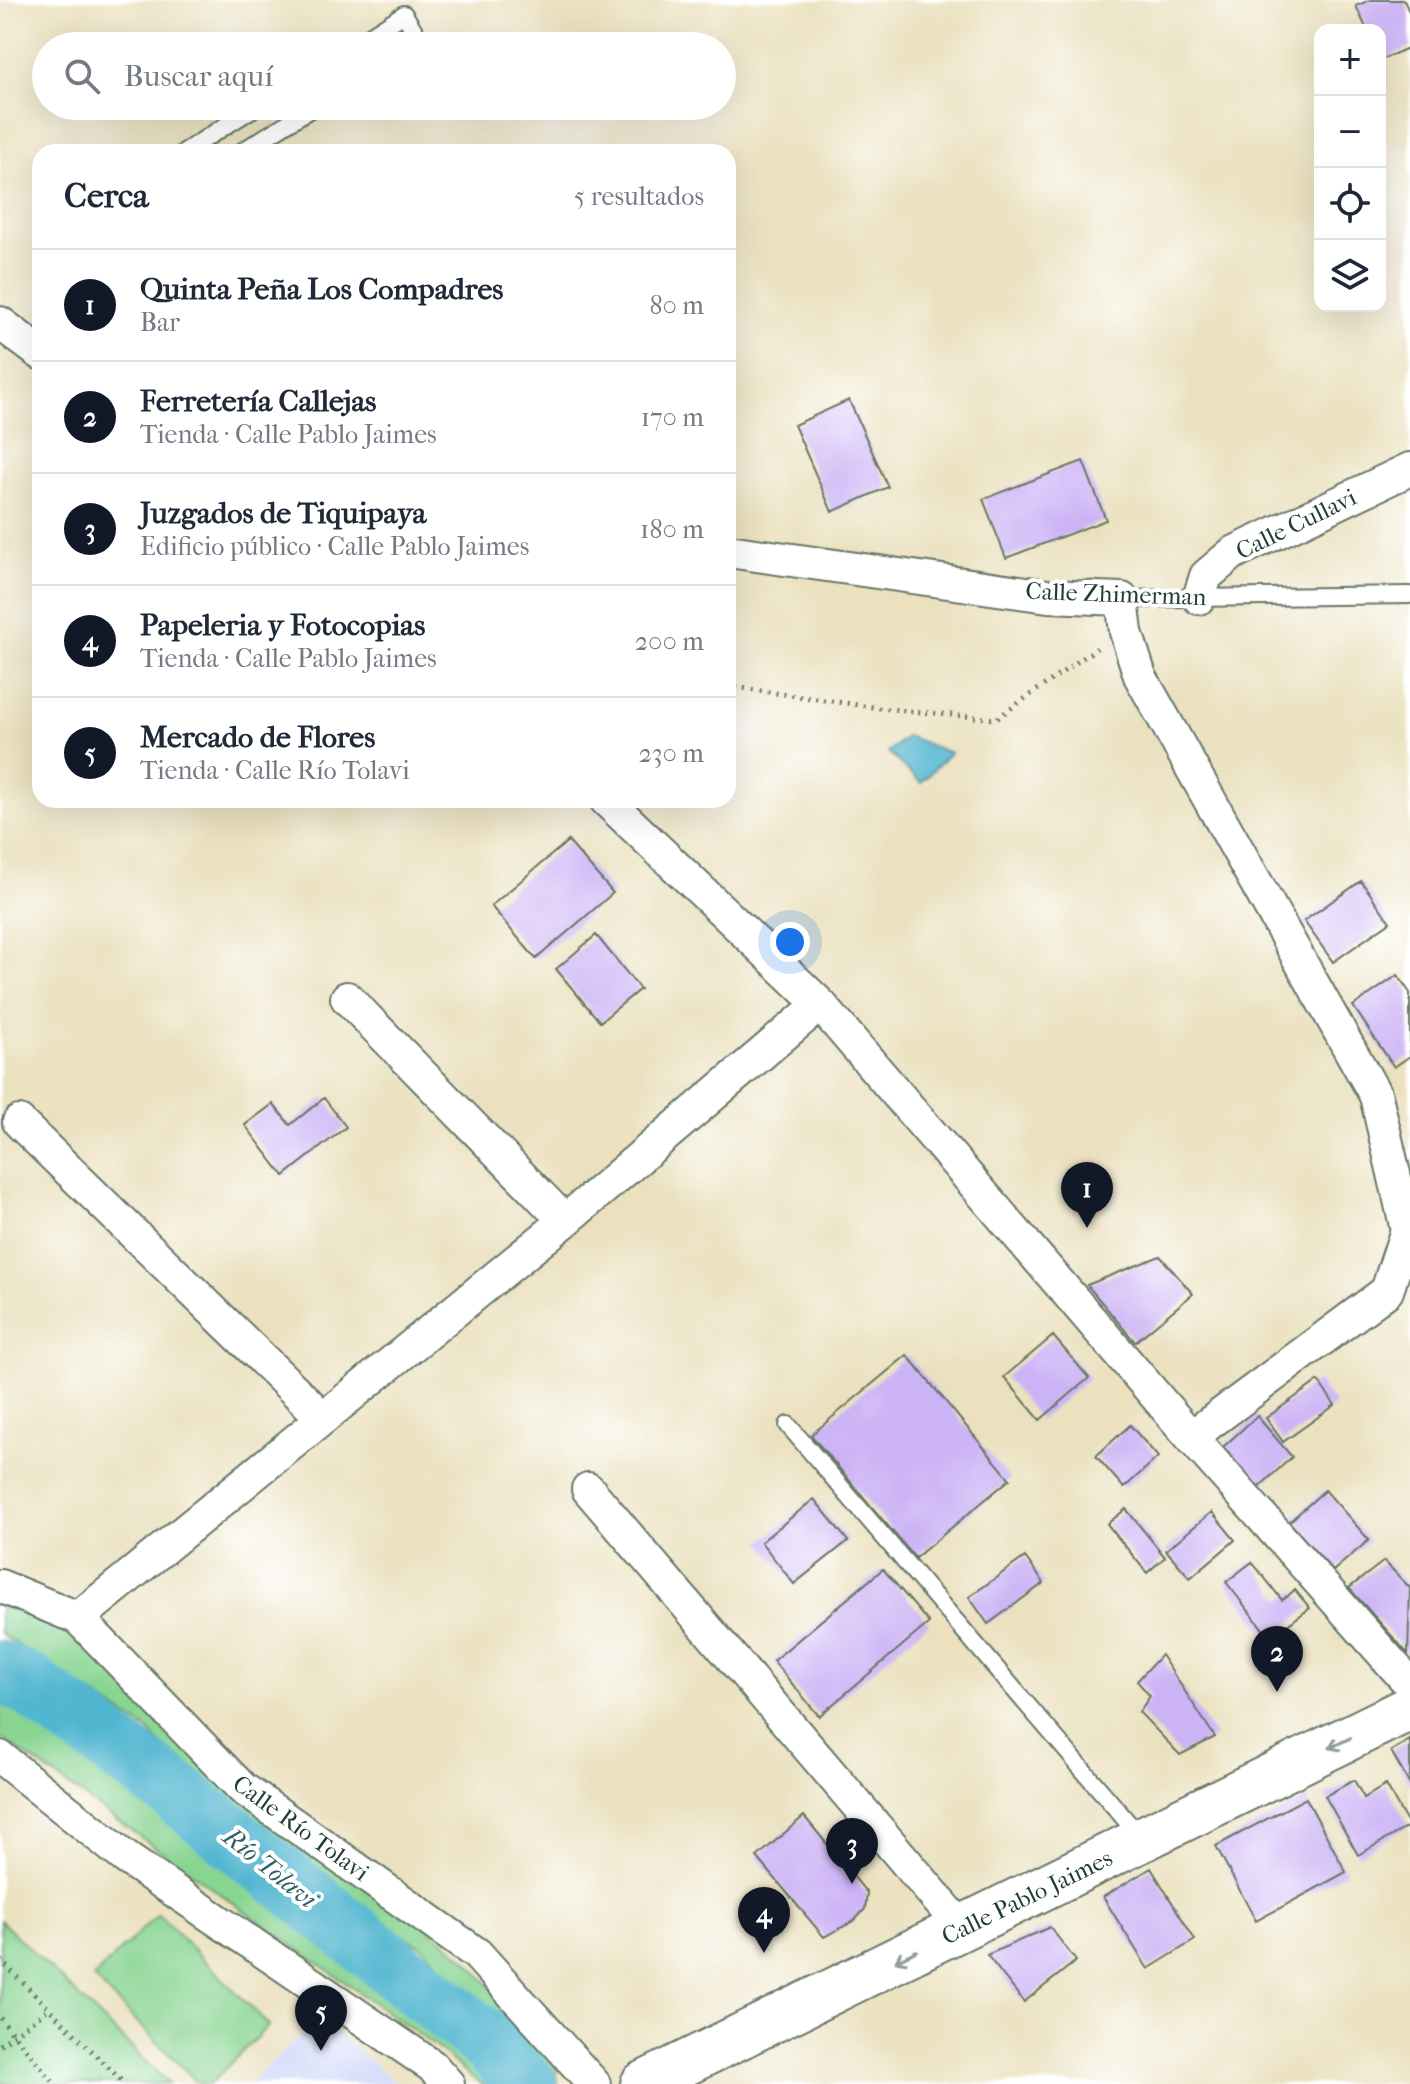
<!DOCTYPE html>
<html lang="es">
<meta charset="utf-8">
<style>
:root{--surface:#fff;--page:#f2f2f3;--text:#1f2937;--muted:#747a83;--line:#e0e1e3;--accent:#111827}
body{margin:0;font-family:"IM FELL French Canon",serif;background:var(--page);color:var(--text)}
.controls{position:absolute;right:24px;top:24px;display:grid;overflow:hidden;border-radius:16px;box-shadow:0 8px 32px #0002}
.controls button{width:72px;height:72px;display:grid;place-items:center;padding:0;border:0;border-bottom:2px solid var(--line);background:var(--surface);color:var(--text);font:40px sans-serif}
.you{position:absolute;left:790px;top:942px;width:28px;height:28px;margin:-20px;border:6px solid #fff;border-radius:50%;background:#1a73e8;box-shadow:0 0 0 12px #1a73e833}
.badge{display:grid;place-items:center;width:52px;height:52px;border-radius:50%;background:var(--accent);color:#fff;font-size:26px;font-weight:700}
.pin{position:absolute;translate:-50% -66px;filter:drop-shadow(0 2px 4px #0008)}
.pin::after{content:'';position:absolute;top:42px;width:28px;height:24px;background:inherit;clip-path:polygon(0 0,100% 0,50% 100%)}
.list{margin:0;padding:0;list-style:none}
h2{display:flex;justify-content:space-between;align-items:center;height:104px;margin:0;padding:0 32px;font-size:34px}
h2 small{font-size:26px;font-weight:400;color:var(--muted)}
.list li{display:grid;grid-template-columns:52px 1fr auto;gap:24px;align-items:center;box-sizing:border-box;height:112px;padding:0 32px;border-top:2px solid var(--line)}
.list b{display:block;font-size:30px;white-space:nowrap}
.list p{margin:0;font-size:26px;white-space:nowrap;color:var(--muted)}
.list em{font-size:26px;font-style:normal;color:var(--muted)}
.icon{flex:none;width:44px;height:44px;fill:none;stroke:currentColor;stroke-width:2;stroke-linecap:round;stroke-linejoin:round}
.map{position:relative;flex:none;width:1410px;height:2084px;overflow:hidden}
.search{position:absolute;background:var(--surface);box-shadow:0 8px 32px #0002;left:32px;top:32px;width:704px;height:88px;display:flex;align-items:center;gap:20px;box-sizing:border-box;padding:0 28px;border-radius:44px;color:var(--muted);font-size:30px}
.panel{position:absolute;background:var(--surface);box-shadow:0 8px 32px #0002;left:32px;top:144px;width:704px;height:664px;border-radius:24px}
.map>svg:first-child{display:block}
.built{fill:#d1d9f9}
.green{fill:#88d491;stroke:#548862;stroke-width:2}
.water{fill:#51b6d0;stroke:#387a82;stroke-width:2}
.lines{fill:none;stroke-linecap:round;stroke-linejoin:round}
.river{stroke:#51b6d0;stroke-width:62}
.building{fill:#ccb3f5}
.lane-casing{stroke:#667665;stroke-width:20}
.street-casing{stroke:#667665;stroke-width:36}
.primary-casing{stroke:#667665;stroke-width:48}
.path{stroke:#667665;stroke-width:5;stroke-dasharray:2 6;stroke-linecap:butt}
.lane{stroke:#fff;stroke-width:16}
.street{stroke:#fff;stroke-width:32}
.primary{stroke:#fff;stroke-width:44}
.oneway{stroke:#8f9e9a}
.labels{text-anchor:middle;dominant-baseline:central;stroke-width:8;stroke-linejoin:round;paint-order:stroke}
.street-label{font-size:24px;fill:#1f3d34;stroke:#fff}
.water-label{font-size:26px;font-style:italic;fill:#2e6163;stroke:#fff}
</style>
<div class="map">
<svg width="1410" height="2084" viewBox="0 0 1410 2084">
<rect width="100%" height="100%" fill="#fff"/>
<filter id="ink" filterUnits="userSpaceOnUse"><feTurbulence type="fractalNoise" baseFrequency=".0125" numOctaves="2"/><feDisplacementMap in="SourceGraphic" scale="16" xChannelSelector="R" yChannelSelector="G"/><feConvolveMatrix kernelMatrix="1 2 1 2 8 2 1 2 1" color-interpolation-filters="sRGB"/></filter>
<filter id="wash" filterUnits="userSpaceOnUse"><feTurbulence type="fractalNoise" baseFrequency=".006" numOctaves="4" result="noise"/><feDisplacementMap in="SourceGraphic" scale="32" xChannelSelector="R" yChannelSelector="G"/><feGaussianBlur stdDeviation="1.8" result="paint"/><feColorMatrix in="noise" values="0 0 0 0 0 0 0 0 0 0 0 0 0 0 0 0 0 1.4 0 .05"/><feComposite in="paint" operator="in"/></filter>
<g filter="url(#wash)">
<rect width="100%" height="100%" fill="#ebe1bf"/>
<path class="built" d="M 320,2018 L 397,2084 L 248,2084 Z"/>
<path class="green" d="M 0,1578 L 67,1629 L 467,1960 L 555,2060 L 558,2084 L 548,2084 L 422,1946 L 316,1888 L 201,1788 L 149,1731 L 0,1633 Z
M 0,1686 L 20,1695 L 477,2050 L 507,2084 L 480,2084 L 436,2047 L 0,1737 Z
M 158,1914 L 269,2025 L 210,2084 L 199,2084 L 93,1978 Z
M 0,1920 L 169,2084 L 0,2084 Z"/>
<path class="water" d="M 907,736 L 950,753 L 921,783 L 888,752 Z"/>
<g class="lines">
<path class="river" d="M 0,1671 L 29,1685 L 177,1793 L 489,2043 L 526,2084"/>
</g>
<g id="blocks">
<path class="building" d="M 1370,0 L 1404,0 L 1410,14 L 1410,47 L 1381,60 L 1380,30 L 1367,30 L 1356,6 Z
M 849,400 L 888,487 L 832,512 L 794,425 Z
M 1083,461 L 1106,520 L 1006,558 L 983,499 Z
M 568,841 L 613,893 L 536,959 L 491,906 Z
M 1361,881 L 1390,922 L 1333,962 L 1304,921 Z
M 596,935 L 640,989 L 600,1022 L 556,969 Z
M 1398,975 L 1410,993 L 1410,1056 L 1394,1067 L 1353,1006 Z
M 324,1098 L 346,1127 L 284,1176 L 245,1125 L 273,1104 L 290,1125 Z
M 1160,1256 L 1193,1294 L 1135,1342 L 1087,1285 Z
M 1053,1336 L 1089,1378 L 1040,1420 L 1004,1377 Z
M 907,1355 L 1010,1479 L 915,1558 L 811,1435 Z
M 1318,1381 L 1335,1405 L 1283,1442 L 1266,1418 Z
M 1257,1416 L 1292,1457 L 1258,1488 L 1223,1447 Z
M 1130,1425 L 1158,1457 L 1124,1488 L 1096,1456 Z
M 1325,1490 L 1369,1540 L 1333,1571 L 1289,1522 Z
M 814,1499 L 848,1541 L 794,1584 L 761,1542 Z
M 1126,1509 L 1165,1557 L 1147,1573 L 1107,1524 Z
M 1212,1512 L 1235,1540 L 1190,1578 L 1166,1550 Z
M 1025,1557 L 1044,1583 L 988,1624 L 969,1597 Z
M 1384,1561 L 1410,1588 L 1408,1654 L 1349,1588 Z
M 1252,1562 L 1282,1600 L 1295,1590 L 1310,1608 L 1270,1638 L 1226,1582 Z
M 883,1569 L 929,1623 L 819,1716 L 773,1661 Z
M 1161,1655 L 1215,1737 L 1180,1755 L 1139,1712 L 1150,1696 L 1137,1681 Z
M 1410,1740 L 1410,1785 L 1391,1751 Z
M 1354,1780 L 1364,1798 L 1386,1785 L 1409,1826 L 1358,1855 L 1325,1796 Z
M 1306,1798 L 1346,1872 L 1256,1921 L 1216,1846 Z
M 804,1816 L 867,1893 L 865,1909 L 854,1921 L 824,1937 L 757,1857 Z
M 1151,1868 L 1195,1940 L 1148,1969 L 1103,1897 Z
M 1050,1927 L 1076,1961 L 1024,2002 L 987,1955 Z"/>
</g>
</g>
<g filter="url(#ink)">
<use href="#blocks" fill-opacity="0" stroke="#667665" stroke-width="2"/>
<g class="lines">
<g class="lane-casing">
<path id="lane" d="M 354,46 L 404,14 L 420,40 L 411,46
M 184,152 L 257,106
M 241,152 L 315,106
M 1122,599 L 1410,595
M 788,1425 L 1142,1839"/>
</g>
<g class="street-casing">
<path id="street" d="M 0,323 L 40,353
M 728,551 L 1048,596 L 1122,599 L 1126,632 L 1140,676 L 1376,1096 L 1407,1230 L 1387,1291 L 1191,1437
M 1199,598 L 1206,576 L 1233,553 L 1410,469
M 606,800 L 820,1004 L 1191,1437 L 1410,1684
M 347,998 L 565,1221
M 19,1122 L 323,1418
M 588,1489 L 963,1929
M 0,1586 L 78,1618 L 242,1788 L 477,1954 L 594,2084
M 78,1618 L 565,1221 L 820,1004
M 0,1757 L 126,1858 L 432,2066 L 448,2084"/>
</g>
<g class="primary-casing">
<path id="primary" d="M 643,2084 L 1410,1708"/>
</g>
<path class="path" d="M 728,686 L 879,708 L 996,719 L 1097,648
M 0,1960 L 125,2084
M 0,2018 L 55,2084
M 0,2045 L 48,2009"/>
<use href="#lane" class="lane"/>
<use href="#street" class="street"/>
<use href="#primary" class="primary"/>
</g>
<defs><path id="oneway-shaft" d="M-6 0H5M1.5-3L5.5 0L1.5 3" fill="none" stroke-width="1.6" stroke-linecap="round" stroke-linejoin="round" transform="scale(2)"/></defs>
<g class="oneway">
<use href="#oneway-shaft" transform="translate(1340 1743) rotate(154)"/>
<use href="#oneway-shaft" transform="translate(906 1956) rotate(154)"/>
</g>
</g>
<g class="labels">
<g class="street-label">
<text transform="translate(1296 524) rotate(-26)">Calle Cullavi</text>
<text transform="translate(1116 594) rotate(2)">Calle Zhimerman</text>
<text transform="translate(301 1828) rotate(36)">Calle Río Tolavi</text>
<text transform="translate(1027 1897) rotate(-26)">Calle Pablo Jaimes</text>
</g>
<g class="water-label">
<text transform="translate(270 1868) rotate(39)">Río Tolavi</text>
</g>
</g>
</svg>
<div class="controls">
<button>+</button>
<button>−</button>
<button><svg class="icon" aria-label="locate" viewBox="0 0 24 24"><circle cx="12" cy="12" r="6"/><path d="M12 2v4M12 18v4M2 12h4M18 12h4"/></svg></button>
<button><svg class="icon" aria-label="layers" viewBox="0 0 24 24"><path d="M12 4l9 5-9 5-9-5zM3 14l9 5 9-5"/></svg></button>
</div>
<div class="you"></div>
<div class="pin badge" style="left:1087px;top:1228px">1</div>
<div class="pin badge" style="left:1277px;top:1692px">2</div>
<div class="pin badge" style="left:852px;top:1884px">3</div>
<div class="pin badge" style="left:764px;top:1953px">4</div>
<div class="pin badge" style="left:321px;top:2051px">5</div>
<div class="search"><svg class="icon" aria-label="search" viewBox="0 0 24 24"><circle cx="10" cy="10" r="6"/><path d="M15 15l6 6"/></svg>Buscar aquí</div>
<section class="panel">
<h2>Cerca<small>5 resultados</small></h2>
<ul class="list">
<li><span class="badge">1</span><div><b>Quinta Peña Los Compadres</b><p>Bar</p></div><em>80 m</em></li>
<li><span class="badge">2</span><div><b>Ferretería Callejas</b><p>Tienda · Calle Pablo Jaimes</p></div><em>170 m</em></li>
<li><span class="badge">3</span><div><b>Juzgados de Tiquipaya</b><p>Edificio público · Calle Pablo Jaimes</p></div><em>180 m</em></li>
<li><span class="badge">4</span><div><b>Papeleria y Fotocopias</b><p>Tienda · Calle Pablo Jaimes</p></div><em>200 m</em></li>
<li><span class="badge">5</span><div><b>Mercado de Flores</b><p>Tienda · Calle Río Tolavi</p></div><em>230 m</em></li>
</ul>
</section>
</div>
